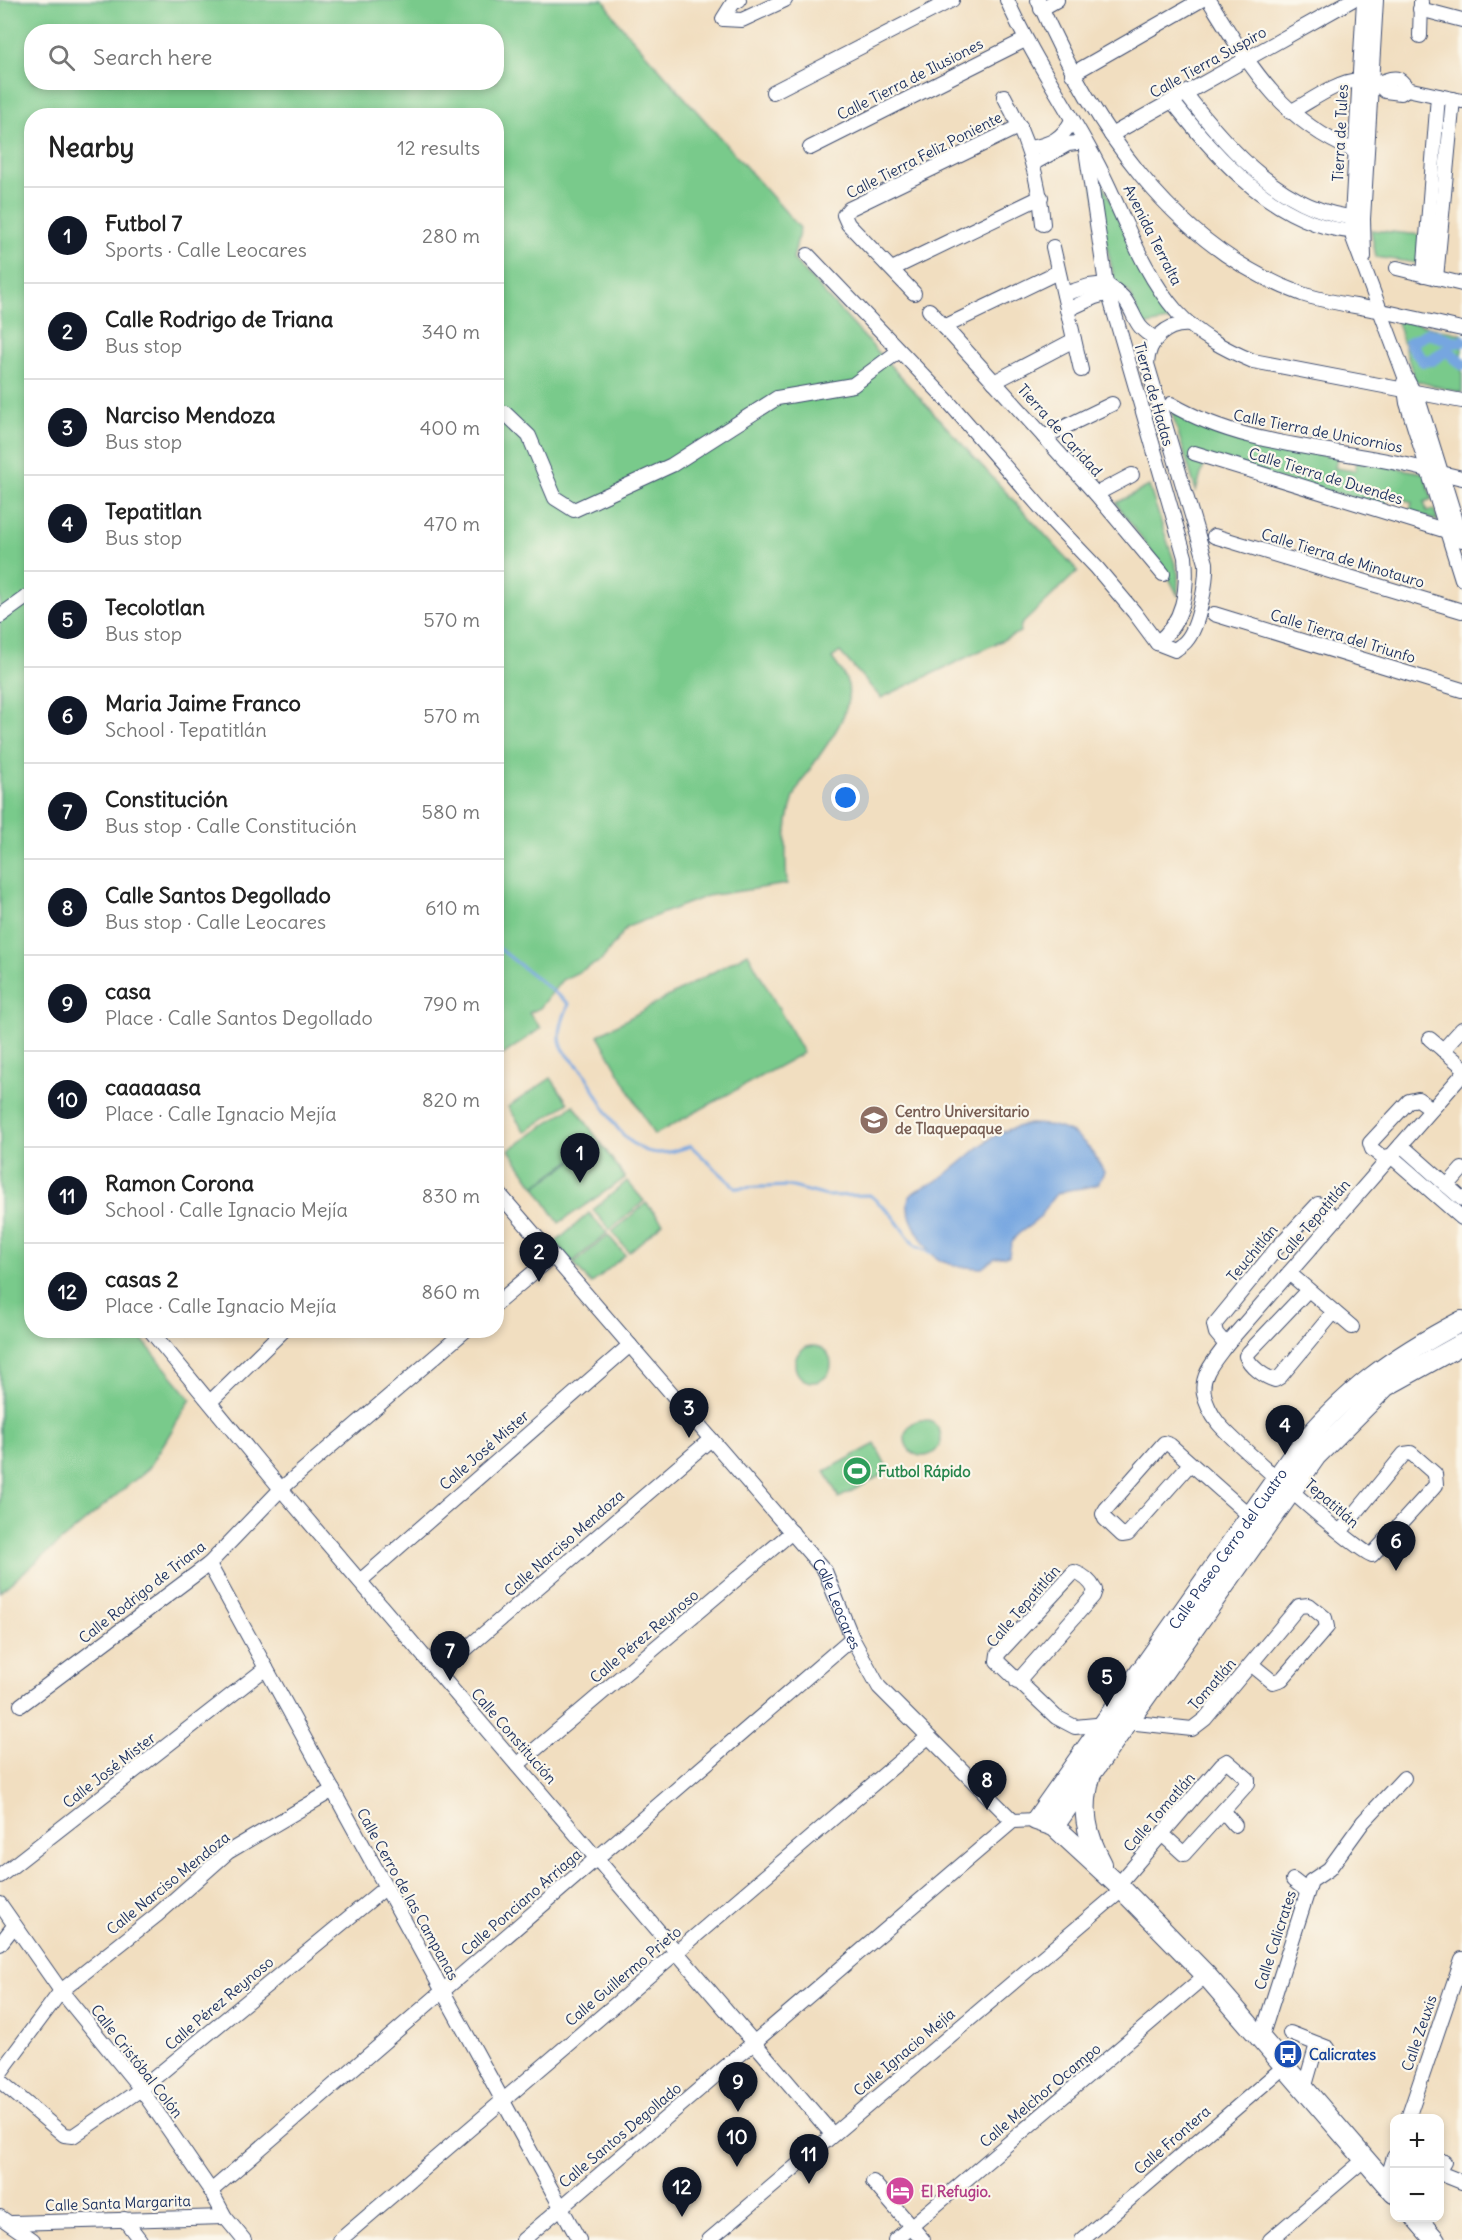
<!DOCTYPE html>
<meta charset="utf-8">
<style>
:root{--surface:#fff;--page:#f2f2f2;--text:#222;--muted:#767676;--line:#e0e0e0;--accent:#111827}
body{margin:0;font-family:Delius,sans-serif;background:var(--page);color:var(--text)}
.controls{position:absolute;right:18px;bottom:18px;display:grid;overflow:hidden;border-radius:12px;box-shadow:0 3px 9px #0003}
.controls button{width:54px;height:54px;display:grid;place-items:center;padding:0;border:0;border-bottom:2px solid var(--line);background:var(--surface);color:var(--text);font:30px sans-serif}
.you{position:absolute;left:846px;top:798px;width:21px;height:21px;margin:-15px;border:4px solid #fff;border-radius:50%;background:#1a73e8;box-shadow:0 0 0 9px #1a73e833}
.badge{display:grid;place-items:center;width:39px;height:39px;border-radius:50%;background:var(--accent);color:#fff;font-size:20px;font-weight:700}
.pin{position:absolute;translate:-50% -50px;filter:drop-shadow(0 2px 3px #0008)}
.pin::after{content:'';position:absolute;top:32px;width:21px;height:18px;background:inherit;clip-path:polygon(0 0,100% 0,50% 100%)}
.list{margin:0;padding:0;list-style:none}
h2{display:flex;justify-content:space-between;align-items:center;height:78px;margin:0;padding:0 24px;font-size:26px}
h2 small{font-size:20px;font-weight:400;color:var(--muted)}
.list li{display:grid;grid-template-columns:39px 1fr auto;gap:18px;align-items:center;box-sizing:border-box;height:96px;padding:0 24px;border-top:2px solid var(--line)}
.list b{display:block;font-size:22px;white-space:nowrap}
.list p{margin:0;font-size:20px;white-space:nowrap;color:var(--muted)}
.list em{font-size:20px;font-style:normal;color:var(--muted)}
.icon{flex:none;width:33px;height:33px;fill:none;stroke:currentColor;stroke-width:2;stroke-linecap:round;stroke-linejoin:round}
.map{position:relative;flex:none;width:1462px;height:2240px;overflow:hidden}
.search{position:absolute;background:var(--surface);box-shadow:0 3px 9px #0003;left:24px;top:24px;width:480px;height:66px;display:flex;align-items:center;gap:15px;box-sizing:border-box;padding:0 21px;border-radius:24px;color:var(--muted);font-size:22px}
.panel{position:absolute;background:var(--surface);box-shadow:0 3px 9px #0003;left:24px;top:108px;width:480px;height:1230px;border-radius:24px}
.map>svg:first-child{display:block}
.green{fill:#79ca8b;stroke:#4a7c74;stroke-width:1.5;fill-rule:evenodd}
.water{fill:#76a6e0;stroke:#486a9f;stroke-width:1.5}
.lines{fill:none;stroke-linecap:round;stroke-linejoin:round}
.stream{stroke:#76a6e0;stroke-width:3}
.canal{stroke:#76a6e0;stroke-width:12}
.street-casing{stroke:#3b496d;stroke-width:16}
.secondary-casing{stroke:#3b496d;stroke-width:22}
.street{stroke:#fff;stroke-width:14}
.secondary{stroke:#fff;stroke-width:20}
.labels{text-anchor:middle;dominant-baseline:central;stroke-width:4.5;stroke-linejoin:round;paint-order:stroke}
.street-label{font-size:15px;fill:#1b2f5e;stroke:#fbf7ec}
.education-label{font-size:15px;font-weight:bold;fill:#785e54;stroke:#fbf7ec;text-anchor:start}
.leisure-label{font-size:15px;font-weight:bold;fill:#27864d;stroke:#fbf7ec;text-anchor:start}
.transit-label{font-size:15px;font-weight:bold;fill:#164399;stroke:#fbf7ec;text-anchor:start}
.hotel-label{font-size:15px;font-weight:bold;fill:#b23c85;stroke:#fbf7ec;text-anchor:start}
</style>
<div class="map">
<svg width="1462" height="2240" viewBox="0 0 1462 2240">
<rect width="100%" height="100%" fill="#fbf7ec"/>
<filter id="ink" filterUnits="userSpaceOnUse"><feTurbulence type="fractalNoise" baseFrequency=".0167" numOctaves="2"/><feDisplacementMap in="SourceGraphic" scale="12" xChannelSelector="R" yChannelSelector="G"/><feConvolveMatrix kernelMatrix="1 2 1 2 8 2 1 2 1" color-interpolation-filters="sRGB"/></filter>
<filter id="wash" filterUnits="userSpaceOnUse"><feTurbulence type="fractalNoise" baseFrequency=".008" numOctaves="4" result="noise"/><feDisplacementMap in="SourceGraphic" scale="24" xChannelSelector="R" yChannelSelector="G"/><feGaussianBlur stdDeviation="1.35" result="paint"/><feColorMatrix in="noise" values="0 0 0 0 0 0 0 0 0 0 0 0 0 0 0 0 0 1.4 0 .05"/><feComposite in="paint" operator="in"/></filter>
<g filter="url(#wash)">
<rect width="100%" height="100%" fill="#f1dec0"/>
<path class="green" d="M 0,0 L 604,0 L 617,21 L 800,228 L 793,259 L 1078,571 L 1021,625 L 1020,632 L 881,698 L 840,652 L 832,658 C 838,667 845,674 848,685 C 854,720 814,758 798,788 C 784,816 785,853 787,884 L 707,896 L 627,927 L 601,961 L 562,980 L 540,1008 L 529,1013 L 541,1028 L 497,1059 L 496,116 L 32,116 L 32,1330 L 135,1331 L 191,1399 L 149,1468 L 0,1592 ZM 32,32 L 496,32 L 496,82 L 32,82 Z
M 1093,161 L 1152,293 L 1172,320 L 1143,326 L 1130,293 L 1115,282 L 1088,164 Z
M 1371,230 L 1421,235 L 1419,260 L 1416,263 L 1376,257 Z
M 1396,319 L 1462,334 L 1462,393 L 1415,381 Z
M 1171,410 L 1231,438 L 1337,457 L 1335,468 L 1355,471 L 1357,461 L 1424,473 L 1432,499 L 1424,502 L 1427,512 L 1434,509 L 1438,521 L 1410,512 L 1412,502 L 1389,495 L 1386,505 L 1201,461 L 1204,465 L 1196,491 Z
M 1149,486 L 1178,573 L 1178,596 L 1167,574 L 1116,503 Z
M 748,953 L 803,1053 L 654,1135 L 598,1035 Z
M 551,1078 L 568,1103 L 525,1132 L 508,1107 Z
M 574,1105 L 599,1141 L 534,1186 L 509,1150 Z
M 600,1142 L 625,1178 L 559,1223 L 535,1187 Z
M 627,1181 L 644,1201 L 610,1230 L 593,1210 Z
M 646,1203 L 663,1223 L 629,1252 L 612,1232 Z
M 589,1213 L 607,1233 L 573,1262 L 555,1243 Z
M 608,1235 L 625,1255 L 591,1284 L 574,1264 Z
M795 1364a18 18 0 1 1 36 0a18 18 0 1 1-36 0Z
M905 1438a18 18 0 1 1 36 0a18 18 0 1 1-36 0Z
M 875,1444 L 889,1471 L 839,1498 L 825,1471 Z"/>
<path class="water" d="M 1029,1124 C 1069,1124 1086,1137 1104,1172 L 1098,1184 C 1085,1190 1069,1187 1057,1194 C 1049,1199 1046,1211 1040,1217 C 1025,1233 1011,1230 1009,1256 L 995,1258 L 982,1268 C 969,1268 954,1266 941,1261 C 928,1255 902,1212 909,1198 C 915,1188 927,1187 936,1181 C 972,1159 982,1133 1029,1124 Z"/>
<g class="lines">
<path class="stream" d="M 496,946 L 569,1004 C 564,1015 557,1032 561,1044 C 565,1056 577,1063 584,1073 C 602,1099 612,1134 642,1149 C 658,1157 675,1151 691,1146 L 736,1188 L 789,1186 L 827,1196 L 870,1195 L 891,1214 L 915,1246 L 932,1253"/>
<path class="canal" d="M 1462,341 L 1456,342 L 1428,333 L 1410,343 L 1423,361 L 1432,360 L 1447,350 L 1462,364"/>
</g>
</g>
<g filter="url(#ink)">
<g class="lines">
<g class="street-casing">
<g id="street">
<path d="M 739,0 L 733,3 L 723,19 L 742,20 L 785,0"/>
<path d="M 1007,0 C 1032,57 1068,108 1097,163 C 1123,212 1140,270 1177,312 C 1198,335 1224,349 1253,361 L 1462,401"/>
<path d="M 1038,0 C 1091,121 1171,247 1302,294 C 1326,302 1352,305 1377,310 C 1406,316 1434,323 1462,329"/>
<path d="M 1209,0 C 1250,66 1280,120 1355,151"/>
<path d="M 1364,0 L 1352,218 L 1353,238 L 1404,374 L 1420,405 L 1462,540"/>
<path d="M 1041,9 L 1057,0"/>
<path d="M 1420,9 L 1462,20"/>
<path d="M 1420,36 L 1421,2"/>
<path d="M 1072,74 L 1201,0"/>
<path d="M 1377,83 L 1385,91 L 1401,93 L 1407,89 L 1462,101"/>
<path d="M 773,92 L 952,0"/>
<path d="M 1185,93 C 1228,149 1285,214 1360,218"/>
<path d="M 1004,96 C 1027,138 1039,177 1043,224"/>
<path d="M 1172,101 C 1218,159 1279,230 1361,232"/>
<path d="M 1290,112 C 1310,102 1335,82 1358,80 C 1364,79 1370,84 1376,83 C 1389,81 1397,71 1407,89"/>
<path d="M 1111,135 L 1352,0"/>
<path d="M 810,148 L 1025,40"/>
<path d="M 1029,148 C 1049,145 1063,139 1072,120"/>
<path d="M 1086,150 L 1106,284 L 1185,557 C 1188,591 1184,621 1157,643"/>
<path d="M 1034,163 L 1068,144 L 1085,142"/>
<path d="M 1053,247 L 1081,370"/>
<path d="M 808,255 L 946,399 L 1054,523 L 1097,568 L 1134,612 L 1157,643 L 1175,650 C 1178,647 1184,644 1186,641 C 1199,627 1207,581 1206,563 L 1147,364 C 1148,341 1166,322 1191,325"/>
<path d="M 1364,257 L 1363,219 L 1376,0"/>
<path d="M 1397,268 L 1462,284"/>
<path d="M 892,269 L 1041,197"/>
<path d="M 1424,275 L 1438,96"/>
<path d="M 1436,278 L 1453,99"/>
<path d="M 914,293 L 848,224 L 844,215 L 849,209 L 1020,126"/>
<path d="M 1064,294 L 1089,286 L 1106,284 C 1113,289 1120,293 1125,300 C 1137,317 1134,327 1155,338"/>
<path d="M 929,310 L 1096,494 L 1163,574"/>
<path d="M 1067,310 L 1095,297 L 1116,291"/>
<path d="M 944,327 L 1058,272"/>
<path d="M 994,382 L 1074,340"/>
<path d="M 1404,382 L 1407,403 L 1462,579"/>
<path d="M 1171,404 C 1249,450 1342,447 1428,470"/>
<path d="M 496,410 L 505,413 L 529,436 L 555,498 L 574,510 L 672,465 L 777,398 L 853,385 L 899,351"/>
<path d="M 1044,437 L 1112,404"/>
<path d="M 1194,453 L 1447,531"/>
<path d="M 1441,473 L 1462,478"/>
<path d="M 1096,494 L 1132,475"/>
<path d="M 1214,536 L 1462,611"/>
<path d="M 1214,614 L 1462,690"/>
<path d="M 0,616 L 32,593"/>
<path d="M 1430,1039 L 1462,1066"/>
<path d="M 1443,1050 L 1462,1029"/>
<path d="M 1432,1109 L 1418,1099 L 1409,1101 L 1370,1143 L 1372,1149 L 1382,1157 L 1391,1156 L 1462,1218"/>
<path d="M 1401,1145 L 1462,1199"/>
<path d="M 1447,1186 L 1462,1169"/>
<path id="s1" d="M 496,1190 L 825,1571 L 852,1638 L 879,1687 L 1013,1821 L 1036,1820"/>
<path d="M 1289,1273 L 1352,1327"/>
<path d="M 1308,1290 L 1249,1352 L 1246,1356 C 1250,1366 1264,1377 1275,1380 L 1280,1377 L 1334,1312"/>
<path d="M 496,1304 L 553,1256"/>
<path d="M 150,1330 L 281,1489 L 832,2134"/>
<path d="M 1226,1345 L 1216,1333 L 1214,1325 L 1277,1248 L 1318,1204 L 1323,1205 L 1335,1219"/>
<path d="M 210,1402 L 284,1330"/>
<path d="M 1190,1464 L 1128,1534 L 1122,1535 L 1105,1519 L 1103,1514 L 1106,1509 L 1164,1443 L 1170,1445 L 1250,1516"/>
<path d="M 1340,1532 L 1404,1454 L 1411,1453 L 1435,1474 L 1436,1485 L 1372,1555 C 1360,1554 1231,1439 1218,1423 C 1212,1415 1206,1404 1204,1394 C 1200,1375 1216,1359 1226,1345 L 1462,1075"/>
<path d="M 209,1564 L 579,2240"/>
<path d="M 360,1581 L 630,1345"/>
<path d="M 438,1673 L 711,1439"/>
<path d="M 1017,1682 L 1093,1596 L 1095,1590 C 1091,1582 1083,1575 1074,1572 L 998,1654 L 997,1661 L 1056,1717 L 1075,1727 L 1127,1722 L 1192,1729 L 1205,1719 L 1299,1606 L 1309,1605 L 1325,1618 L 1327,1627 L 1282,1679 L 1273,1682 L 1251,1664"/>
<path d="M 21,1705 L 209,1564 L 281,1489 L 466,1330"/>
<path d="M 517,1765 L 792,1532"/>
<path d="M 1223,1811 L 1235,1825"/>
<path d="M 0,1876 L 266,1668"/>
<path d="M 1293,1880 L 1307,1891"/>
<path d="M 1118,1885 L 1222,1764 L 1227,1761 L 1248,1779 L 1248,1783 L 1184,1854 L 1162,1834"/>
<path d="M 0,1904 L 61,1991 L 141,2089 L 211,2191 L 225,2217 L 244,2240"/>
<path d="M 0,1944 L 14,1926"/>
<path d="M 1290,2033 L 1328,2048"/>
<path d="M 1261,2038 L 1311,1881 L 1329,1869 L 1363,1822 L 1404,1778"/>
<path d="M 0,2073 L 61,1991 L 157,1915 L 228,1852 L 333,1790"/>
<path d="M 0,2081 L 64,2135 L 73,2136 L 141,2089 L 386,1887"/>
<path d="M 1304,2089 L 1317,2044"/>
<path d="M 1408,2118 L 1462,1959"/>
<path d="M 1440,2160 L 1444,2162 L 1441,2167 L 1442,2174 L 1462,2182"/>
<path d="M 873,2182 L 923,2240"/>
<path d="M 1386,2183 L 1394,2157"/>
<path d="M 211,2191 L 852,1638"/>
<path d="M 0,2217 L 33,2240"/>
<path d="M 124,2219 L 140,2240"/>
<path d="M 12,2223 L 225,2217"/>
<path d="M 340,2240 L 928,1737"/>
<path d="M 523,2240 L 1013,1821"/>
<path d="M 709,2240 L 1122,1890"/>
<path d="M 895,2240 L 1206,1975"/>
<path d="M 1082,2240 L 1285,2066"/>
<path d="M 1270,2240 L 1365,2159"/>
</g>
</g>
<g class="secondary-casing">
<g id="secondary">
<path d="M 1090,1777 C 1081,1810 1086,1835 1102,1864"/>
<path d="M 1054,1826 L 1316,1456 L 1386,1386 L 1462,1344"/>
<path id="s2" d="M 1394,2193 L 1206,1975 L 1118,1885 L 1054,1826 L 1036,1820 L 1294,1454 C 1346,1391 1390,1359 1462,1321"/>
<path d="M 1416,2218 L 1435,2240"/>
</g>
</g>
<use href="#street" class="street"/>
<use href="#secondary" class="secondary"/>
</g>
</g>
<defs>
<g id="university-disc" transform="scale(1.5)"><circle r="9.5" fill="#8d6e63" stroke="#fbf7ec"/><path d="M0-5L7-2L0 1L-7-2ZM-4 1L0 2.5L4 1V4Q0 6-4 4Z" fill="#fff"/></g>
<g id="stadium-disc" transform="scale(1.5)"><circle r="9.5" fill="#2e9e5b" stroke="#fbf7ec"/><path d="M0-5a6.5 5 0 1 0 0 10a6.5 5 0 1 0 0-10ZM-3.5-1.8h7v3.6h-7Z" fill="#fff"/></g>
<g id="bus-disc" transform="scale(1.5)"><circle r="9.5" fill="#1a4fb4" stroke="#fbf7ec"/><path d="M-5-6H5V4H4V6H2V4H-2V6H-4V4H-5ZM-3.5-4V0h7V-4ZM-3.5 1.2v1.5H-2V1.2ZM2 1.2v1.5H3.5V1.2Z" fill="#fff"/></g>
<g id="hotel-disc" transform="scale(1.5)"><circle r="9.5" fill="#d1479c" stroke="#fbf7ec"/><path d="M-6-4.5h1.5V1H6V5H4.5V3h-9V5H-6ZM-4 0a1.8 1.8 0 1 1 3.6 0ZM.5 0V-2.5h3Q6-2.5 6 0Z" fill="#fff"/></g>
</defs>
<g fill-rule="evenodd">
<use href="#university-disc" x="874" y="1120"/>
<use href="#stadium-disc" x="857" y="1471"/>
<use href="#bus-disc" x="1288" y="2054"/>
<use href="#hotel-disc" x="900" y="2191"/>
</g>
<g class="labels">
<g class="street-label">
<text transform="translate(1208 62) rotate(-29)">Calle Tierra Suspiro</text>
<text transform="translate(910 79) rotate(-27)">Calle Tierra de Ilusiones</text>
<text transform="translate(1340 133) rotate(-87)">Tierra de Tules</text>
<text transform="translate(924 155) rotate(-27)">Calle Tierra Feliz Poniente</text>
<text transform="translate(1153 235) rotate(63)">Avenida Terralta</text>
<text transform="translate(1154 394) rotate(74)">Tierra de Hadas</text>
<text transform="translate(1060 430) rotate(48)">Tierra de Caridad</text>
<text transform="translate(1318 431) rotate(11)">Calle Tierra de Unicornios</text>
<text transform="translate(1326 476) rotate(17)">Calle Tierra de Duendes</text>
<text transform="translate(1343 558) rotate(17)">Calle Tierra de Minotauro</text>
<text transform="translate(1343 636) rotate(17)">Calle Tierra del Triunfo</text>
<text transform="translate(1313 1220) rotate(-49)">Calle Tepatitlán</text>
<text transform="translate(1252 1253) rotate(-50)">Teuchitlán</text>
<text transform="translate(484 1450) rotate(-41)">Calle José Mister</text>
<text transform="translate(1332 1503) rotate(41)">Tepatitlán</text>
<text transform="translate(564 1543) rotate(-41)">Calle Narciso Mendoza</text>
<text stroke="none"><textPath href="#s2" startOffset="852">Calle Paseo Cerro del Cuatro</textPath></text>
<text transform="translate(142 1592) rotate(-38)">Calle Rodrigo de Triana</text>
<text stroke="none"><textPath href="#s1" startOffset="538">Calle Leocares</textPath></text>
<text transform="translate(1023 1606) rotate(-49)">Calle Tepatitlán</text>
<text transform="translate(644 1636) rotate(-40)">Calle Pérez Reynoso</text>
<text transform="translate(1212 1684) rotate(-49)">Tomatlán</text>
<text transform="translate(514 1736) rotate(49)">Calle Constitución</text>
<text transform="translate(109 1770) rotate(-38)">Calle José Mister</text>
<text transform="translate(1159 1812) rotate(-49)">Calle Tomatlán</text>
<text transform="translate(168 1883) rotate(-39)">Calle Narciso Mendoza</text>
<text transform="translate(408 1894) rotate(61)">Calle Cerro de las Campanas</text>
<text transform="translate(521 1902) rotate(-41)">Calle Ponciano Arriaga</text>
<text transform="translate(1275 1940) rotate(-72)">Calle Calicrates</text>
<text transform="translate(623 1976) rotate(-40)">Calle Guillermo Prieto</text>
<text transform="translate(219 2003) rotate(-40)">Calle Pérez Reynoso</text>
<text transform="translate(1419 2033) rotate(-71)">Calle Zeuxis</text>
<text transform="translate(904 2052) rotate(-40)">Calle Ignacio Mejía</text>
<text transform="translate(137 2061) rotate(52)">Calle Cristóbal Colón</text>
<text transform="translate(1040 2095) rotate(-40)">Calle Melchor Ocampo</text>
<text transform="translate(620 2135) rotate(-40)">Calle Santos Degollado</text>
<text transform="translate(1172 2140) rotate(-41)">Calle Frontera</text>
<text transform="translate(118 2203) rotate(-2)">Calle Santa Margarita</text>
</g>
<g class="education-label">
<text x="895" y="1111">Centro Universitario<tspan x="895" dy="17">de Tlaquepaque</tspan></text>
</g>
<g class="leisure-label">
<text x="878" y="1471">Futbol Rápido</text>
</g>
<g class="transit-label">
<text x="1309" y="2054">Calicrates</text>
</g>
<g class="hotel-label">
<text x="921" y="2191">El Refugio.</text>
</g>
</g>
</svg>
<div class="controls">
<button>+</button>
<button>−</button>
</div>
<div class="you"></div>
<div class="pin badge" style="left:580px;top:1183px">1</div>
<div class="pin badge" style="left:539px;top:1282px">2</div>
<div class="pin badge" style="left:689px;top:1438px">3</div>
<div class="pin badge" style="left:1285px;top:1455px">4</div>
<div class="pin badge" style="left:1107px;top:1707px">5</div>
<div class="pin badge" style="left:1396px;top:1571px">6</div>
<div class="pin badge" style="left:450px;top:1681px">7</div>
<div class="pin badge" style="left:987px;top:1810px">8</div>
<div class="pin badge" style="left:738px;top:2112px">9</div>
<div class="pin badge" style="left:737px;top:2167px">10</div>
<div class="pin badge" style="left:809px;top:2184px">11</div>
<div class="pin badge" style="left:682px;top:2217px">12</div>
<div class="search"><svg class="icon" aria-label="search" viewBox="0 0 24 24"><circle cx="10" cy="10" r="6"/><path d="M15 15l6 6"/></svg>Search here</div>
<section class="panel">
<h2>Nearby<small>12 results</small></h2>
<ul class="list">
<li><span class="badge">1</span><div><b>Futbol 7</b><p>Sports · Calle Leocares</p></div><em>280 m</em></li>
<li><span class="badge">2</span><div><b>Calle Rodrigo de Triana</b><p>Bus stop</p></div><em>340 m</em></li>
<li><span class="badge">3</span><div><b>Narciso Mendoza</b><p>Bus stop</p></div><em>400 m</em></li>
<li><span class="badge">4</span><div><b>Tepatitlan</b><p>Bus stop</p></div><em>470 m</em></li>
<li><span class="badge">5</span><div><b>Tecolotlan</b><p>Bus stop</p></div><em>570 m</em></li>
<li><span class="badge">6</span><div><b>Maria Jaime Franco</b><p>School · Tepatitlán</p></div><em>570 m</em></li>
<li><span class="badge">7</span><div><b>Constitución</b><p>Bus stop · Calle Constitución</p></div><em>580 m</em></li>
<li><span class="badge">8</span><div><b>Calle Santos Degollado</b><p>Bus stop · Calle Leocares</p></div><em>610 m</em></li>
<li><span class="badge">9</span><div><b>casa</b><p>Place · Calle Santos Degollado</p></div><em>790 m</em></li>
<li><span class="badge">10</span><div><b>caaaaasa</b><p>Place · Calle Ignacio Mejía</p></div><em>820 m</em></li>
<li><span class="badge">11</span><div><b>Ramon Corona</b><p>School · Calle Ignacio Mejía</p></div><em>830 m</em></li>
<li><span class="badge">12</span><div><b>casas 2</b><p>Place · Calle Ignacio Mejía</p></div><em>860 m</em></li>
</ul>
</section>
</div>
